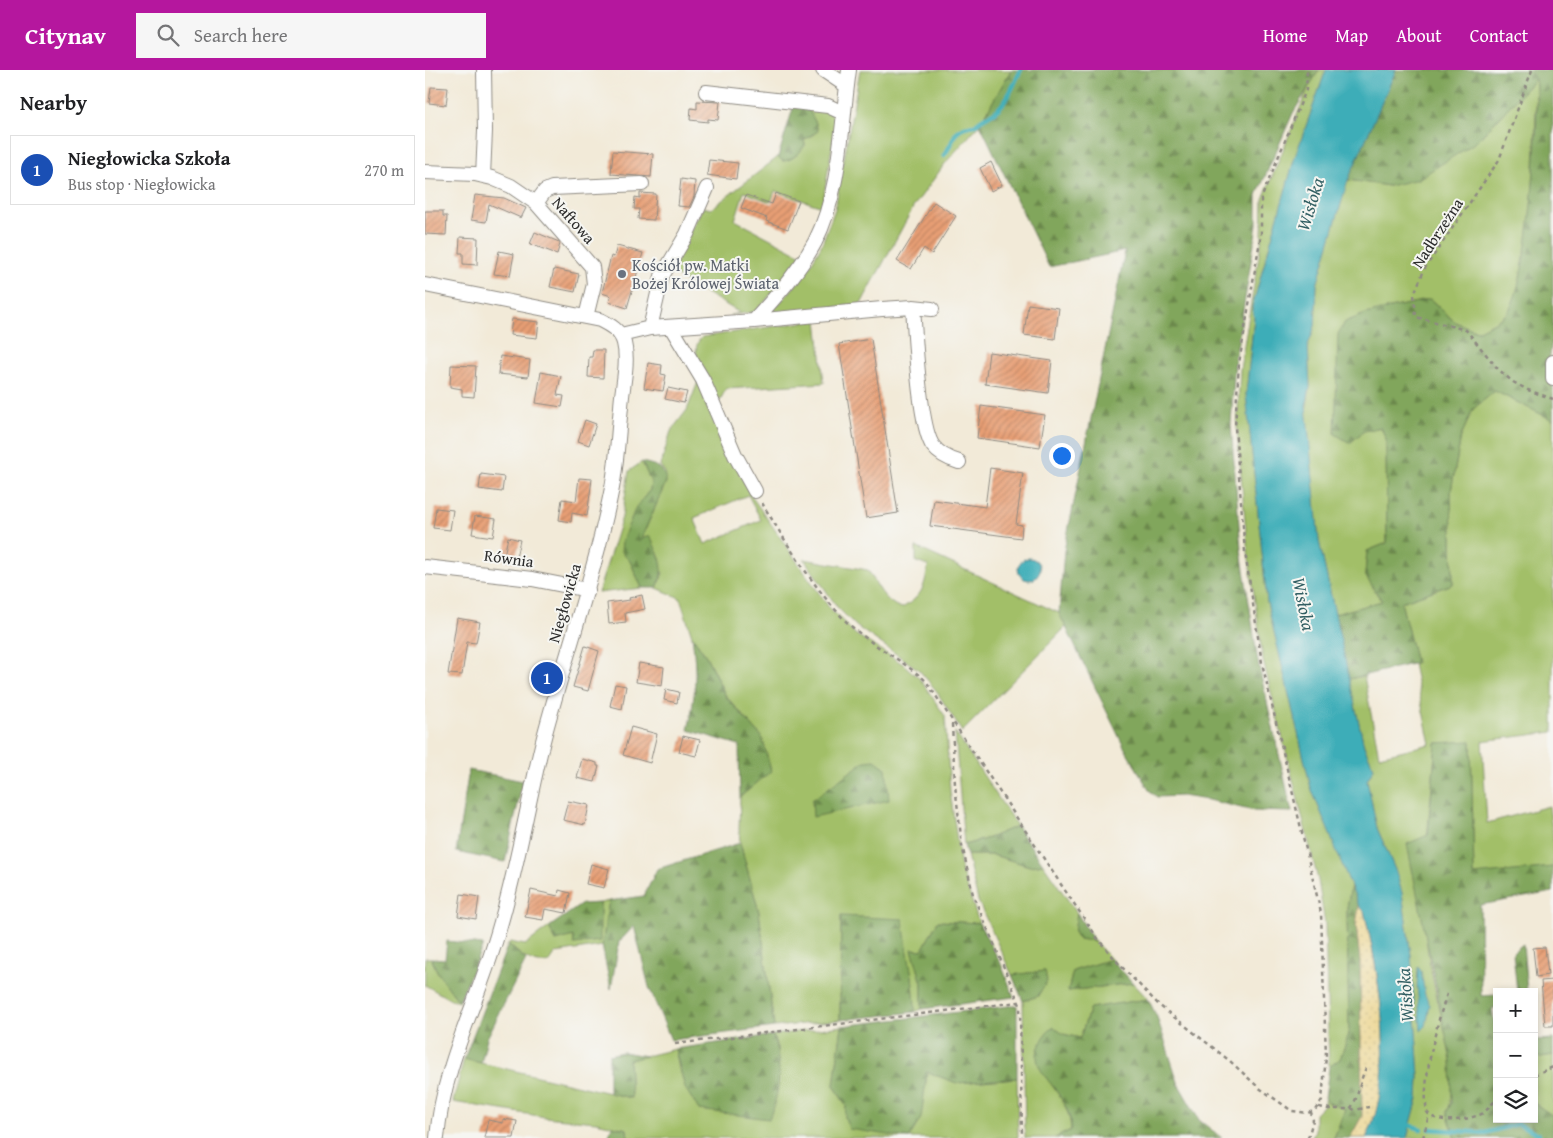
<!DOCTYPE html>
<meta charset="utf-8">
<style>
:root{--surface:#fff;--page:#f6f6f6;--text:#202124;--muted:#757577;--line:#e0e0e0;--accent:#b5179e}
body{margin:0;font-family:"Gentium Book Plus",serif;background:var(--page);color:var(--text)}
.controls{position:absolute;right:15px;bottom:15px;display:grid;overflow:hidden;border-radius:0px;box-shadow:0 2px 8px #0003}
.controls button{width:45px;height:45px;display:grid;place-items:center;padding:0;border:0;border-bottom:1px solid var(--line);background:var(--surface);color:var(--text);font:25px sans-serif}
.you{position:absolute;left:636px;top:385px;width:18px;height:18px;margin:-12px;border:4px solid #fff;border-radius:50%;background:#1a73e8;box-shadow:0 0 0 8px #1a73e833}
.badge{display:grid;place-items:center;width:32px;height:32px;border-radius:50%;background:var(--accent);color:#fff;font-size:16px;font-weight:700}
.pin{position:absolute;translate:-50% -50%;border:2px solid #fff;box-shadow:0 1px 5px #0006}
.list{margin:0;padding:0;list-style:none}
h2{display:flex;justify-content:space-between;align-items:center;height:65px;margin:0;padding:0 20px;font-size:21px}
h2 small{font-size:16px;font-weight:400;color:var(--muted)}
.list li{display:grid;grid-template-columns:32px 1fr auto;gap:15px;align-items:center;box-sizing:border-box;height:70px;margin:0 10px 10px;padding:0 10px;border:1px solid var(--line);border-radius:0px}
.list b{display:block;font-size:19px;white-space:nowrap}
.list p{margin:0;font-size:16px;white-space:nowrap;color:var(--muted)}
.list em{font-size:16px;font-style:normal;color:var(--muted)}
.icon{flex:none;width:28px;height:28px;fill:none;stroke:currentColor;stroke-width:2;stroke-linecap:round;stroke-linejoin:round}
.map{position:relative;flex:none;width:1128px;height:1068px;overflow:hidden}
header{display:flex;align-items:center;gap:30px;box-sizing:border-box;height:70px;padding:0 25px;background:var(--accent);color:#fff}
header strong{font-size:24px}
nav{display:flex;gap:28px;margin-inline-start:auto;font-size:18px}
.search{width:350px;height:45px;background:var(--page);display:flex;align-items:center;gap:12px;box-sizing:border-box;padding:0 18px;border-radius:0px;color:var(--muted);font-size:19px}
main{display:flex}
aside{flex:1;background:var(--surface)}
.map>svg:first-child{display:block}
.grass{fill:#a2bf67;stroke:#667549;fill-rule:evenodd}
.forest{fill:url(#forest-firs);stroke:#566844}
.sand{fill:url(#sand-dots);stroke:#8c8264}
.water{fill:#3dadb8;stroke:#346c72}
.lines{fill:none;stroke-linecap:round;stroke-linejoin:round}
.stream{stroke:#3dadb8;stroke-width:4.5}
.building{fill:url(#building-hatch)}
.minor-casing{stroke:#8e8a82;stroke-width:16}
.path{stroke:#8e8a82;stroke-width:2.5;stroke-dasharray:4 4;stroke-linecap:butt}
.minor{stroke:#fff;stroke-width:14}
.worship-dot{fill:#6b7280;stroke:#f6f6f2;stroke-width:2}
.labels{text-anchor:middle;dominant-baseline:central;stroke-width:4;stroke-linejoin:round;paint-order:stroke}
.street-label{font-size:16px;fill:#2b2b2b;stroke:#f6f6f2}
.worship-label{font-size:16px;fill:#5b616d;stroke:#f6f6f2;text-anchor:start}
.water-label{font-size:18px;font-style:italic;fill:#325f63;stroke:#f6f6f2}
</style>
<header>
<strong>Citynav</strong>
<div class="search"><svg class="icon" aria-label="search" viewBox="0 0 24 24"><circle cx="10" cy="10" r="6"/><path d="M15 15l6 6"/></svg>Search here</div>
<nav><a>Home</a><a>Map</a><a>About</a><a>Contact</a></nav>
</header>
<main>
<aside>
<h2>Nearby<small></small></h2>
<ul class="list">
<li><span class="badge" style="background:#1a4fb4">1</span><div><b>Niegłowicka Szkoła</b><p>Bus stop · Niegłowicka</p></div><em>270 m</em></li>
</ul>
</aside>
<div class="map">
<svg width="1128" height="1068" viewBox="0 0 1128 1068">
<defs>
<pattern id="forest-firs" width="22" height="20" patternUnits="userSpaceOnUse" patternTransform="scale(1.25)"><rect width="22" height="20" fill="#81a65c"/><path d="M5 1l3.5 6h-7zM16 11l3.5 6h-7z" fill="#6a874c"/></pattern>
<pattern id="sand-dots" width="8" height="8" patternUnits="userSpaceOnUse" patternTransform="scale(1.25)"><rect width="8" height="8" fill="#eeda9e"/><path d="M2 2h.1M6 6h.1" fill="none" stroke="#cb8" stroke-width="1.8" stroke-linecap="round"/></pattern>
<pattern id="building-hatch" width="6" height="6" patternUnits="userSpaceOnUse" patternTransform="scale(1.25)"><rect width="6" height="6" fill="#e89f75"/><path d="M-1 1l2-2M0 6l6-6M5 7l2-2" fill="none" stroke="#bc8260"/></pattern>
</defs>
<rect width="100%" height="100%" fill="#f6f6f2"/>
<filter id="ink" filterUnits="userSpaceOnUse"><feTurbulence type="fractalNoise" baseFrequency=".02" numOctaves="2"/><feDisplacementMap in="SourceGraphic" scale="10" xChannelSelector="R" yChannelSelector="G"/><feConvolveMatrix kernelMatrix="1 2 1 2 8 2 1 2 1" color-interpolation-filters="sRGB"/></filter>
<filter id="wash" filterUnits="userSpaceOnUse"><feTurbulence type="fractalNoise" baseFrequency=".0096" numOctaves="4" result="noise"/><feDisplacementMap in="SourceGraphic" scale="20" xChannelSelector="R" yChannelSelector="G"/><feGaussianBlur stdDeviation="1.12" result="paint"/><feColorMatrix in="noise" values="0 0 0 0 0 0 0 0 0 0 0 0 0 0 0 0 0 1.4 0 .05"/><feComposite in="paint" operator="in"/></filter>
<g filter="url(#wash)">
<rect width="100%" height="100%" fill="#f2ead8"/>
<path class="grass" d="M 435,0 L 586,0 L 555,54 L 522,91 L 489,136 L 436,234 L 343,246 L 379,206 L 396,176 L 410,139 Z
M 894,0 L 901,0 L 870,87 L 827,237 L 829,248 L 821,324 L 842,532 L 886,718 L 926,815 L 922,839 L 924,964 L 915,989 L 904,997 L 900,854 L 893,810 L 838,590 L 822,474 L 812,359 L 815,299 L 837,167 L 838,129 L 884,16 Z
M 1111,8 C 1111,55 1110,209 1082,243 C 1075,251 1061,256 1052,261 L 1030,252 L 1005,229 L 940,244 L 925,372 L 939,361 L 956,357 L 961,369 L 962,473 L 942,481 L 940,505 L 957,531 L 910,544 L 894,471 L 881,341 L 885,317 L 883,275 L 890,256 L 892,215 L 923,110 L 964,116 L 1051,72 Z
M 381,35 L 399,39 L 412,47 L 397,137 L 350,121 L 346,132 L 319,122 L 310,150 L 376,185 L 339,233 L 329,242 L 305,245 L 315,243 L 244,201 L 278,137 L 286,139 L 353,87 L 358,91 C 368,90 375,83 380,75 L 379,70 L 389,64 Z
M 392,250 L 399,313 L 301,319 L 294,332 C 285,315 260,282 277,267 Z
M 273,312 L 325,424 L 403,536 L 430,564 L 478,594 L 495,609 L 520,646 L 525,721 L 536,798 L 554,853 L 513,851 L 497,880 L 487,879 L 497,913 L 497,939 L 490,942 L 487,906 L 481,880 L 416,846 L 415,950 L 349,957 L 334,842 L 315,773 L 314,760 L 315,727 L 346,701 L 337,667 L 301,626 L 281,586 L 267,566 L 255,528 L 232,518 L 238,503 L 216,470 L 241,412 L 240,402 L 235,396 L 246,361 L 262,340 ZM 323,425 L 336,450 L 280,474 L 269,448 Z
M 1070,321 L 1128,350 L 1128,662 L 1057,671 L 1062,753 L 1124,736 L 1128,765 L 1128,797 L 1049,806 L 1046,672 L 1011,673 C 1006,733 997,795 1000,855 C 1002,889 1011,924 1019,957 C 1025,983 1034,1017 1022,1042 L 1030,1068 L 982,1068 L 993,1028 L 994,1007 L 986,885 L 977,823 L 971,802 L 952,758 L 942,710 L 949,698 L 939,676 L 924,609 L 939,606 L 954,686 L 1005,674 L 988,594 L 991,593 L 976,532 L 1028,514 L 1026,421 L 1036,366 L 1048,339 Z
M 217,392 L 226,412 L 225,420 L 211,437 L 196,481 L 205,491 L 217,518 L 173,523 L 197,447 L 204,401 Z
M 491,477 L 634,543 L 641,557 L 537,662 L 510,619 L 494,600 L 431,556 L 413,538 L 379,489 L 443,500 C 452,514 459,533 477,538 C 497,526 499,519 503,496 L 491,492 Z
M 530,662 L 592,756 L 564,768 L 539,775 Z
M 542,785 L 568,785 L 605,796 L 618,794 L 652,843 L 649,862 L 653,869 L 669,871 L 686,889 L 648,901 L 643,921 L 708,913 L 723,929 L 665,938 L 655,968 L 638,964 L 629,958 L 620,1006 C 633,1023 645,1038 646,1060 L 630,1068 L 600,1068 L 598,931 L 613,926 L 620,901 L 587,905 L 553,831 Z
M 184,831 L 177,876 L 131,883 L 125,892 C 107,897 96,885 83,874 L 85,872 L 100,875 L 124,857 L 131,871 L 148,866 L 149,873 L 174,871 L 175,833 Z
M 0,888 L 6,888 L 13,903 L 34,932 L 26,930 L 0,915 Z
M 417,956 L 409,1015 L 421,1036 L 420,1048 L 500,1019 L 502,1002 L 532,1013 L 592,1008 L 593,1068 L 203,1068 L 202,1059 L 171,1052 L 120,1047 L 28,1032 L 39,989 L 206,1028 L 204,990 L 250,979 L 254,999 L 274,1040 L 284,1041 L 353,981 L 348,965 Z
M 1128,985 L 1128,1046 L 1109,1033 L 1109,988 Z
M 900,1028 L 903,1033 L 920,1039 L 909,1068 L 887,1068 L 890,1060 L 890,1044 L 898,1036 Z"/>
<path class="forest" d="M 586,0 L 894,0 L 868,43 L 832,125 L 832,155 L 810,290 L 806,355 L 816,480 L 833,592 L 867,742 L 829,741 L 783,730 L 757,726 L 732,727 L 724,720 L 698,675 L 634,543 L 639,481 L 700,181 L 624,197 L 555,54 Z
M 971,0 L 1128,0 L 1128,263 L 1123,300 L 1128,318 L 1128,350 L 1070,321 L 1048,339 L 1036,366 L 1026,421 L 1028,514 L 976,532 L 991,593 L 924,609 L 910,544 L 957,531 L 940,505 L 942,481 L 962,473 L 961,369 L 956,357 L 939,361 L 925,373 L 910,364 L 913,264 L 920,252 L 940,244 L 1005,229 L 1030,252 L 1052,261 C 1061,256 1075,251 1082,243 C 1104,217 1116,45 1110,9 L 1051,72 L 993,109 L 964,116 L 923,110 Z
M 369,35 L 381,35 L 391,53 L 393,61 L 379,70 L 380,75 C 374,83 368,90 358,91 L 353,87 Z
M 217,392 C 232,396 239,396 241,412 L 216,469 L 225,466 C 235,489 242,494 232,518 L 217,518 L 205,491 L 196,482 L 197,471 L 211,437 L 225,420 L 226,412 Z
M 267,566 L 281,586 L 301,627 L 337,667 L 346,701 L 315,727 L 314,675 L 263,660 C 271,624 272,602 267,566 Z
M 1046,671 L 1049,805 L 1128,797 L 1128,822 L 1055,835 L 1056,926 L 1072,925 L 1072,938 L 1067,938 L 1072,972 L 1072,1049 L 1109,1049 L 1109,1033 L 1128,1046 L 1128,1068 L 1030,1068 L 1022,1042 L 1027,1032 L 1026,991 L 982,774 L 1003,765 L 1011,673 Z
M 450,690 L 461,698 L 464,730 L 388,747 L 387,730 L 440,691 Z
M 44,700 L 98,711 L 80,792 L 31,782 Z
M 592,756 L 618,794 L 605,796 L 568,785 L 542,785 L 539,775 L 564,768 Z
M 315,773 L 334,842 L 349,957 L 246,970 L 224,917 L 209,856 L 194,872 L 186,919 L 177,876 L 184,831 L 219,826 L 232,799 Z
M 926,815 L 934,836 L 931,855 L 935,890 L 937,1046 L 925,1068 L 909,1068 L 920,1039 L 903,1033 L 900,1028 L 904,997 L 915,989 L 924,964 L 922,839 Z
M 175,833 L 175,871 L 149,874 L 148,866 L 131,871 L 124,857 L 157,834 Z
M 652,843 L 669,871 L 653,869 L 649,862 Z
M 416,846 L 478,849 C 481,880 490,910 490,942 L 415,950 Z
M 513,851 L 554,853 L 576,894 L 589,927 L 497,939 L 497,913 L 487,879 L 497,880 Z
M 22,871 L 58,875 L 34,932 L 13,903 L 6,888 L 20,889 Z
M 83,874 L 101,890 L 62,968 L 56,993 L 39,989 Z
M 1098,874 L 1102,922 L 1092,922 L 1088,882 Z
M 686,889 L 708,913 L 643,921 L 648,901 Z
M 620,901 L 622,911 L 613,926 L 598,931 L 587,905 Z
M 723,929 L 732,947 L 754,1015 L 774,1050 L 797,1068 L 630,1068 L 646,1060 C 646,1047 642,1038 635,1027 C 626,1010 604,996 615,975 C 619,967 621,962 629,957 L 638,964 L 655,968 L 665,938 Z
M 592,935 L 592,1008 L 532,1013 L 502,1002 L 496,1048 L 484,1068 L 424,1059 L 420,1048 L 421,1036 L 409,1015 L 417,956 Z
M 348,965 C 357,997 356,1018 344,1049 L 274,1040 L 260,1018 L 250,979 Z
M 1128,969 L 1128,985 L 1109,988 L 1109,970 Z
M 198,982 L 221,986 L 204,990 L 206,1028 L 184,1023 L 184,985 Z
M 187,1056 L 202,1059 L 203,1068 L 183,1068 Z"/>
<path class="sand" d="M 934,836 L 939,841 C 954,906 973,1007 941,1068 L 925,1068 L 937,1046 L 935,890 L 931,855 Z"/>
<path class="water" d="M 901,0 L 971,0 L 923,110 L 892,215 L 890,256 L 883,275 L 885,317 L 881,336 L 894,471 L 939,676 L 949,698 L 942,710 L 952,758 L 971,802 L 977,823 L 986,885 L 994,1007 L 993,1028 L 982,1068 L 941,1068 C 972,1008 955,905 939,841 L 934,836 L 886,718 L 842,532 L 821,324 L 829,248 L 827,237 L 870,87 Z
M593 499a11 11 0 1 1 22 0a11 11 0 1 1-22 0Z
M 993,897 L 996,901 L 1000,925 L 1005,935 L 1001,956 L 996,961 L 992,916 Z"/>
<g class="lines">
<path class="stream" d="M 519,85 C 533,68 524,58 550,55 C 557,47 566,46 573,39 C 584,29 589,13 596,0
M 981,1054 L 996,1059
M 1005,1059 L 1060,1063 L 1093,1054 L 1114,1064 L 1115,1068"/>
</g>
<g id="blocks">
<path class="building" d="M 6,17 L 23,18 L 21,35 L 4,33 Z
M 272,31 L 295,32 L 293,50 L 283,49 L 283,52 L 265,50 L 266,38 L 272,39 Z
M 188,81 L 228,84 L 226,107 L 186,104 Z
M 284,90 L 313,93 L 311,109 L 282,105 Z
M 566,92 L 577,115 L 566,121 L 555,98 Z
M 256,109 L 270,111 L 269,127 L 264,137 L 253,136 Z
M 215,123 L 231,124 L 229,150 L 213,149 L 214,139 L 209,139 L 210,127 L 215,128 Z
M 351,123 L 374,131 L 363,159 L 341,151 L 342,148 L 316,138 L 321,125 L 347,134 Z
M 50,125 L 79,128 L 101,138 L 96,148 L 64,134 L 61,152 L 46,150 Z
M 509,132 L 531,146 L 507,184 L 499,178 L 486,199 L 472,191 Z
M 0,141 L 18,141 L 18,146 L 22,146 L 21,165 L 0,164 Z
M 110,162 L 134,172 L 135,174 L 132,184 L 105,174 Z
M 35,167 L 53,168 L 52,195 L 38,194 L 38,183 L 34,183 Z
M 192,176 L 218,183 L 202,238 L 184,232 L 186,226 L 177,223 L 186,186 L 189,187 Z
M 74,181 L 89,184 L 85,206 L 69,204 Z
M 129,199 L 154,204 L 150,222 L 125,217 Z
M 603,234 L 634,238 L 630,269 L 599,265 Z
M 87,249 L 114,252 L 112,268 L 85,265 Z
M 446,269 L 473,443 L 441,448 L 414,274 Z
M 168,280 L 179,280 L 178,308 L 163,307 L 164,287 L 167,287 Z
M 564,282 L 627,291 L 623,323 L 560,314 Z
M 75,286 L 105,290 L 103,307 L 73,304 Z
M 223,293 L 237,295 L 236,304 L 241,305 L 238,321 L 219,318 Z
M 26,295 L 51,296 L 49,327 L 37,326 L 37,319 L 25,317 Z
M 116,302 L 136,306 L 132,325 L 139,326 L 137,337 L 111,333 Z
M 243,318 L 262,322 L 259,333 L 240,329 Z
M 556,336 L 620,345 L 615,377 L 552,368 Z
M 160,350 L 171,354 L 164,375 L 153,371 Z
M 565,398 L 598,403 L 591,454 L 597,455 L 596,468 L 505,456 L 509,430 L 560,437 Z
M 56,404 L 79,407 L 77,422 L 54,419 Z
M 154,408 L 167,409 L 162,446 L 147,443 L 146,452 L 134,450 L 137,429 L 151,431 Z
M 11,438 L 28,440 L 25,460 L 8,458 Z
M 50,446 L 71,449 L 68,467 L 47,464 Z
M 83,467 L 95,470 L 90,492 L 78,490 Z
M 217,525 L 220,539 L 200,543 L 201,552 L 184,554 L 182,533 L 205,530 L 204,528 Z
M 32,548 L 55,552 L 51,573 L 42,572 L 37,605 L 23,604 Z
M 160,576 L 174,581 L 163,621 L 148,617 Z
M 214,593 L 239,597 L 237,616 L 211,612 Z
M 190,614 L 201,616 L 197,639 L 185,636 Z
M 241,619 L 254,622 L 252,633 L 239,630 Z
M 206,657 L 232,664 L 225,693 L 198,685 Z
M 258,666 L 275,670 L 271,686 L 254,682 Z
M 157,689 L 172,693 L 172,696 L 174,696 L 170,712 L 152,708 Z
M 143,731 L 164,735 L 160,755 L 138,750 Z
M 166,794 L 184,799 L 179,818 L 161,814 Z
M 106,820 L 133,826 L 134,820 L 145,823 L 141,843 L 120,839 L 118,850 L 100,847 Z
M 36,824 L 54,827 L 51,849 L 33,846 Z
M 1120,877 L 1123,905 L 1111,907 L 1108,878 Z
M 1128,910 L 1128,956 L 1120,956 L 1116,911 Z
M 78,1049 L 92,1051 L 89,1068 L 59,1068 L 63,1050 L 78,1053 Z"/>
</g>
</g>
<g filter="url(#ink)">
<use href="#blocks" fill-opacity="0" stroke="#8e8a82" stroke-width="1"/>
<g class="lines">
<g class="minor-casing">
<path id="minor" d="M 398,0 L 422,16
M 281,22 L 403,36 L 418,43
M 0,102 L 50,104 L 67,108 L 86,116 L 111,133 L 167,197 L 169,214 L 161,247
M 58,106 L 60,61 L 59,0
M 111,133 L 120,121 L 127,118 L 217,114
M 0,215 L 175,250 C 185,255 196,261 199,273 C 204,292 197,317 196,337 C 193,364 192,392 187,418 C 170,503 141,584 119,667 C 103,730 93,796 74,859 C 54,930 18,994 12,1068
M 488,237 C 490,264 494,357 508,376 C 514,384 524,389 534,392
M 329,251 L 457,239 L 488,237 L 507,239
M 246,257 L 278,310 L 310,385 L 330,421
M 225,258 L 237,206 L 262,164 L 282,118
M 196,265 L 225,258 L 329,251 C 351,226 374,202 390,172 C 416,121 416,56 424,0
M 1128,292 L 1128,309
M 0,497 L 107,509 L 163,520"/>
</g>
<path class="path" d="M 1107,0 L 1074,90 L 1000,198 L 989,224 L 991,247 L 1041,260 L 1073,299 L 1088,312 L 1103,320 L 1128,329
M 337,433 C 360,471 399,535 433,562 C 455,580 480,592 501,611 L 635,813 L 673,869 L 694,894 L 735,936 L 805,991 L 833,1017 L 867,1041 L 883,1043 L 890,1040 L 897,1030 L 901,986 L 896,843 L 837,593 L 820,482 L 810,357 L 814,293 L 836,165 L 836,129 L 881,20 L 882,0
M 527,654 L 530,715 L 537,775 L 548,825 L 595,935 L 597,1068
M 1022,924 C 1012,952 996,1013 1002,1042 C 1011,1055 1041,1050 1054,1045 C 1062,1042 1066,1034 1072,1029
M 250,974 L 594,932
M 1109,1005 L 1128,997
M 894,1037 L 904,1039 L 925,1039 C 934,1029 934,1011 941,998
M 926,1038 L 930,1040 L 944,1037
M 883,1068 L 888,1050 L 886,1042
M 998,1068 L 1004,1045"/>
<use href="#minor" class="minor"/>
</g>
</g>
<circle class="worship-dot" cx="197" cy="204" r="5"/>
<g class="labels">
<g class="street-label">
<text transform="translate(149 150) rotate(49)">Naftowa</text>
<text transform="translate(1012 163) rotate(-57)">Nadbrzeżna</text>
<text transform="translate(84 488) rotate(8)">Równia</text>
<text transform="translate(139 533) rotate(-74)">Niegłowicka</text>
</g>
<g class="worship-label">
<text x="207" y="195">Kościół pw. Matki<tspan x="207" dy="18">Bożej Królowej Świata</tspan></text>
</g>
<g class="water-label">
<text transform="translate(885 134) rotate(-73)">Wisłoka</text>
<text transform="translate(879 534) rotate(79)">Wisłoka</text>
<text transform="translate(980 925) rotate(-94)">Wisłoka</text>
</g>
</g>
</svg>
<div class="controls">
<button>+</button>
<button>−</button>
<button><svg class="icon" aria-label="layers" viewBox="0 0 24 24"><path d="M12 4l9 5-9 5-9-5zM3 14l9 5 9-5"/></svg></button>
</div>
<div class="you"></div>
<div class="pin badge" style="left:122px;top:608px;background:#1a4fb4">1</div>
</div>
</main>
